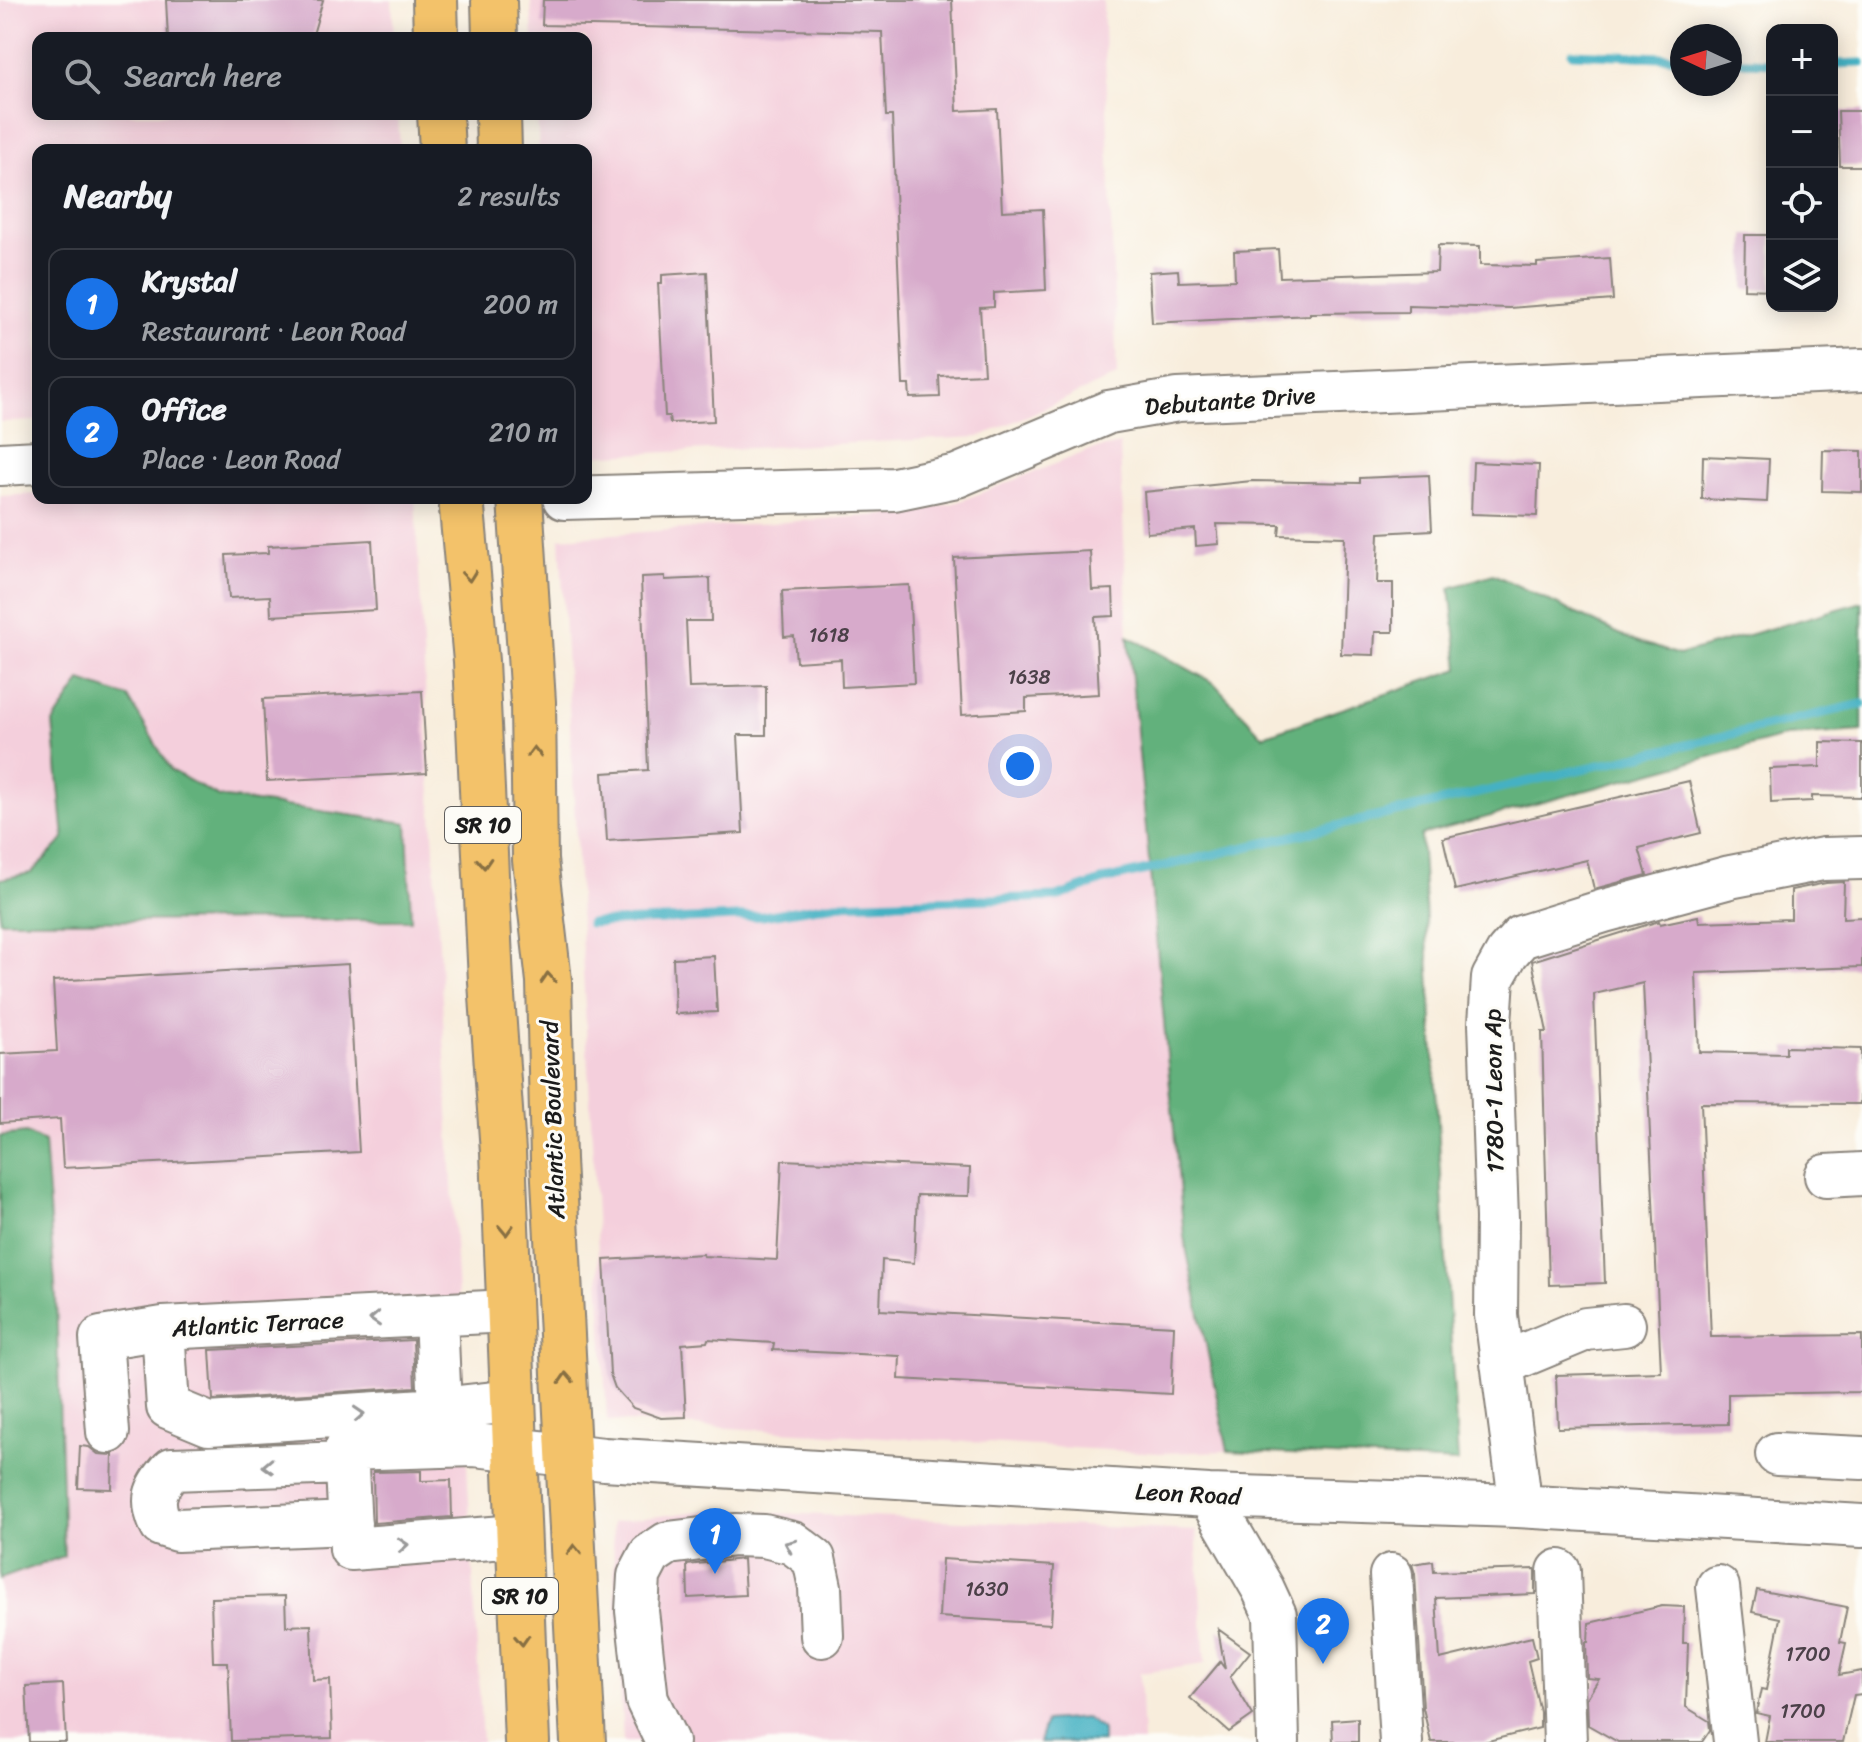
<!DOCTYPE html>
<meta charset="utf-8">
<style>
:root{--surface:#171b24;--page:#242831;--text:#f1f3f6;--muted:#9ea1a6;--line:#363941;--accent:#1a73e8}
body{margin:0;font-family:Sriracha,sans-serif;background:var(--page);color:var(--text)}
.controls{position:absolute;right:24px;top:24px;display:grid;overflow:hidden;border-radius:16px;box-shadow:0 4px 20px #0003}
.controls button{width:72px;height:72px;display:grid;place-items:center;padding:0;border:0;border-bottom:2px solid var(--line);background:var(--surface);color:var(--text);font:40px sans-serif}
.compass{position:absolute;left:1670px;top:24px;width:72px;height:72px;border-radius:50%;background:var(--surface);box-shadow:0 4px 20px #0003;rotate:274deg}
.you{position:absolute;left:1020px;top:766px;width:28px;height:28px;margin:-20px;border:6px solid #fff;border-radius:50%;background:#1a73e8;box-shadow:0 0 0 12px #1a73e833}
.badge{display:grid;place-items:center;width:52px;height:52px;border-radius:50%;background:var(--accent);color:#fff;font-size:26px;font-weight:700}
.pin{position:absolute;translate:-50% -66px;filter:drop-shadow(0 2px 4px #0008)}
.pin::after{content:'';position:absolute;top:42px;width:28px;height:24px;background:inherit;clip-path:polygon(0 0,100% 0,50% 100%)}
.list{margin:0;padding:0;list-style:none}
h2{display:flex;justify-content:space-between;align-items:center;height:104px;margin:0;padding:0 32px;font-size:34px}
h2 small{font-size:26px;font-weight:400;color:var(--muted)}
.list li{display:grid;grid-template-columns:52px 1fr auto;gap:24px;align-items:center;box-sizing:border-box;height:112px;margin:0 16px 16px;padding:0 16px;border:2px solid var(--line);border-radius:16px}
.list b{display:block;font-size:30px;white-space:nowrap}
.list p{margin:0;font-size:26px;white-space:nowrap;color:var(--muted)}
.list em{font-size:26px;font-style:normal;color:var(--muted)}
.icon{flex:none;width:44px;height:44px;fill:none;stroke:currentColor;stroke-width:2;stroke-linecap:round;stroke-linejoin:round}
.map{position:relative;flex:none;width:1862px;height:1742px;overflow:hidden}
.search{position:absolute;background:var(--surface);box-shadow:0 4px 20px #0003;left:32px;top:32px;width:560px;height:88px;display:flex;align-items:center;gap:20px;box-sizing:border-box;padding:0 28px;border-radius:16px;color:var(--muted);font-size:30px}
.panel{position:absolute;background:var(--surface);box-shadow:0 4px 20px #0003;left:32px;top:144px;width:560px;height:360px;border-radius:16px}
.map>svg:first-child{display:block}
.built{fill:#f4cfdc}
.forest{fill:#62b17b;stroke:#3f664c;stroke-width:2}
.water{fill:#45b1c3;stroke:#306670;stroke-width:2}
.lines{fill:none;stroke-linecap:round;stroke-linejoin:round}
.stream{stroke:#45b1c3;stroke-width:9}
.building{fill:#d7aacb}
.minor-casing{stroke:#8a847c;stroke-width:46}
.highway-casing{stroke:#8a847c;stroke-width:48}
.minor{stroke:#fff;stroke-width:42}
.highway{stroke:#f3c26a;stroke-width:44}
.oneway{stroke:#886f43}
.oneway2{stroke:#999}
.labels{text-anchor:middle;dominant-baseline:central;stroke-width:6;stroke-linejoin:round;paint-order:stroke}
.number-label{font-size:20px;fill:#4b4048}
.shield{fill:#fdfcf7;stroke:#605f5e;stroke-width:2}
.shield-label{font-size:22px;font-weight:bold;fill:#1c1c1c}
.street-label{font-size:24px;fill:#1c1c1c;stroke:#fdfcf7}
</style>
<div class="map">
<svg width="1862" height="1742" viewBox="0 0 1862 1742">
<rect width="100%" height="100%" fill="#fdfcf7"/>
<filter id="ink" filterUnits="userSpaceOnUse"><feTurbulence type="fractalNoise" baseFrequency=".0125" numOctaves="2"/><feDisplacementMap in="SourceGraphic" scale="16" xChannelSelector="R" yChannelSelector="G"/><feConvolveMatrix kernelMatrix="1 2 1 2 8 2 1 2 1" color-interpolation-filters="sRGB"/></filter>
<filter id="wash" filterUnits="userSpaceOnUse"><feTurbulence type="fractalNoise" baseFrequency=".006" numOctaves="4" result="noise"/><feDisplacementMap in="SourceGraphic" scale="32" xChannelSelector="R" yChannelSelector="G"/><feGaussianBlur stdDeviation="1.8" result="paint"/><feColorMatrix in="noise" values="0 0 0 0 0 0 0 0 0 0 0 0 0 0 0 0 0 1.4 0 .05"/><feComposite in="paint" operator="in"/></filter>
<g filter="url(#wash)">
<rect width="100%" height="100%" fill="#f8eddc"/>
<path class="built" d="M 0,0 L 392,0 L 394,38 L 38,38 L 38,114 L 398,114 L 400,150 L 38,150 L 38,421 L 0,422 Z
M 531,0 L 1103,0 L 1117,376 L 979,437 L 586,456 L 586,150 L 539,150 L 537,114 L 586,114 L 586,38 L 533,38 Z
M 1120,444 L 1128,636 L 1184,1237 L 1228,1451 L 1160,1453 L 607,1421 L 560,538 L 910,513 L 958,502 L 1088,451 Z
M 38,494 L 38,498 L 415,498 L 482,1742 L 0,1742 L 0,496 Z
M 708,1510 L 1196,1531 L 1205,1664 L 1140,1673 L 1143,1742 L 623,1742 L 612,1522 Z"/>
<path class="forest" d="M 1493,574 L 1630,639 L 1679,655 L 1862,602 L 1862,731 L 1787,736 L 1421,835 L 1458,1462 L 1228,1451 L 1184,1237 L 1128,636 L 1214,683 L 1263,736 L 1459,669 L 1450,588 Z
M 81,681 L 128,697 L 171,770 L 219,797 L 407,823 L 411,920 L 0,921 L 0,879 L 31,873 L 64,839 L 53,723 Z
M 26,1133 L 44,1142 L 56,1297 L 64,1556 L 0,1579 L 0,1136 Z"/>
<path class="water" d="M 1086,1718 L 1102,1729 L 1102,1742 L 1039,1742 L 1046,1721 Z"/>
<g class="lines">
<path class="stream" d="M 1572,53 L 1682,58
M 1730,61 L 1772,63
M 1832,64 L 1862,63
M 590,923 L 763,916 L 836,904 L 1057,897 L 1104,880 L 1862,704"/>
</g>
<g id="blocks">
<path class="building" d="M 166,0 L 323,0 L 312,38 L 168,38 Z
M 543,0 L 952,0 L 957,111 L 997,109 L 1002,211 L 1043,209 L 1046,290 L 994,293 L 994,307 L 980,308 L 984,374 L 939,376 L 940,397 L 910,398 L 909,385 L 903,385 L 892,116 L 886,116 L 882,32 L 542,25 Z
M 1838,111 L 1862,111 L 1862,166 L 1840,166 Z
M 1745,235 L 1772,235 L 1772,290 L 1744,289 Z
M 1438,245 L 1480,246 L 1480,265 L 1537,266 L 1537,263 L 1610,258 L 1613,300 L 1509,308 L 1408,305 L 1408,312 L 1310,313 L 1310,315 L 1152,323 L 1149,272 L 1178,270 L 1179,282 L 1235,280 L 1234,251 L 1278,249 L 1280,277 L 1437,272 Z
M 707,272 L 714,421 L 670,423 L 669,416 L 665,416 L 658,283 L 662,283 L 662,275 Z
M 1823,450 L 1862,451 L 1862,492 L 1822,491 Z
M 1703,456 L 1769,459 L 1767,502 L 1702,499 Z
M 1473,462 L 1539,465 L 1537,516 L 1471,514 Z
M 1429,475 L 1432,530 L 1379,533 L 1377,583 L 1393,583 L 1393,632 L 1375,632 L 1374,655 L 1341,654 L 1345,537 L 1279,535 L 1280,525 L 1217,524 L 1219,544 L 1196,546 L 1195,529 L 1147,533 L 1144,492 L 1252,481 L 1360,483 L 1360,478 Z
M 372,540 L 376,610 L 271,616 L 270,596 L 229,598 L 226,555 L 268,553 L 268,546 Z
M 1090,551 L 1092,590 L 1113,589 L 1114,616 L 1095,617 L 1099,694 L 1026,698 L 1026,711 L 962,715 L 954,558 Z
M 665,576 L 665,580 L 710,578 L 711,621 L 686,621 L 689,688 L 766,686 L 766,735 L 738,735 L 743,833 L 607,841 L 603,773 L 648,770 L 641,577 Z
M 909,585 L 914,683 L 842,687 L 841,659 L 796,662 L 794,636 L 784,637 L 782,591 Z
M 422,691 L 427,773 L 267,781 L 263,699 Z
M 1820,742 L 1862,743 L 1862,797 L 1812,796 L 1812,801 L 1771,803 L 1770,769 L 1820,767 Z
M 1689,781 L 1701,833 L 1639,848 L 1647,875 L 1594,889 L 1587,860 L 1455,890 L 1443,838 Z
M 1844,882 L 1843,918 L 1862,917 L 1862,967 L 1696,973 L 1699,1052 L 1786,1054 L 1786,1047 L 1861,1049 L 1860,1104 L 1701,1103 L 1711,1337 L 1862,1335 L 1862,1392 L 1728,1394 L 1728,1424 L 1558,1428 L 1556,1375 L 1661,1372 L 1643,983 L 1594,994 L 1605,1283 L 1549,1285 L 1542,1032 L 1547,1032 L 1532,961 L 1659,921 L 1660,924 L 1698,916 L 1699,922 L 1791,919 L 1791,890 L 1826,883 Z
M 714,956 L 717,1012 L 675,1014 L 673,958 Z
M 348,964 L 359,1152 L 63,1168 L 60,1119 L 0,1123 L 0,1054 L 57,1051 L 53,981 Z
M 782,1160 L 970,1168 L 969,1196 L 917,1195 L 914,1263 L 882,1260 L 880,1310 L 1174,1326 L 1171,1394 L 899,1379 L 900,1356 L 773,1350 L 774,1343 L 708,1339 L 707,1342 L 682,1344 L 686,1417 L 661,1418 L 633,1408 L 615,1388 L 610,1374 L 604,1260 L 703,1254 L 703,1256 L 777,1260 Z
M 413,1340 L 415,1387 L 213,1400 L 210,1350 Z
M 80,1446 L 89,1447 L 98,1454 L 113,1455 L 112,1489 L 78,1488 Z
M 421,1471 L 421,1481 L 451,1480 L 452,1517 L 374,1523 L 373,1472 Z
M 743,1559 L 745,1595 L 688,1598 L 687,1565 Z
M 942,1559 L 1054,1566 L 1051,1624 L 939,1617 Z
M 1433,1561 L 1434,1572 L 1535,1569 L 1535,1594 L 1436,1598 L 1440,1659 L 1532,1637 L 1537,1658 L 1528,1661 L 1540,1712 L 1540,1728 L 1484,1742 L 1431,1742 L 1423,1708 L 1415,1574 L 1412,1564 Z
M 1757,1590 L 1847,1607 L 1840,1642 L 1846,1643 L 1839,1675 L 1862,1671 L 1862,1694 L 1854,1695 L 1843,1742 L 1765,1742 L 1770,1716 L 1756,1713 L 1761,1689 L 1766,1690 L 1780,1618 L 1752,1612 Z
M 285,1596 L 286,1626 L 311,1625 L 313,1680 L 330,1679 L 332,1738 L 231,1741 L 228,1662 L 213,1662 L 211,1598 Z
M 1662,1606 L 1684,1607 L 1683,1643 L 1688,1643 L 1686,1707 L 1709,1721 L 1710,1730 L 1702,1742 L 1618,1742 L 1588,1725 L 1587,1698 L 1599,1679 L 1587,1678 L 1586,1642 L 1588,1642 L 1589,1623 Z
M 1218,1629 L 1250,1652 L 1230,1677 L 1253,1715 L 1229,1732 L 1190,1698 L 1220,1662 L 1225,1669 Z
M 63,1684 L 66,1742 L 29,1742 L 26,1686 Z
M 1358,1718 L 1358,1742 L 1333,1742 L 1332,1720 Z"/>
</g>
</g>
<g filter="url(#ink)">
<use href="#blocks" fill-opacity="0" stroke="#8a847c" stroke-width="2"/>
<g class="lines">
<g class="minor-casing">
<path id="minor" d="M 0,464 L 38,462
M 564,498 L 894,489 L 957,476 L 1109,412 L 1178,400 L 1862,370
M 1826,1176 L 1862,1174
M 436,1316 L 440,1409 L 512,1401
M 163,1328 L 168,1407 L 209,1424 L 440,1409
M 1502,1364 L 1586,1329 L 1624,1325
M 108,1432 L 101,1338 L 163,1328 L 509,1311
M 1777,1454 L 1862,1458
M 346,1463 L 172,1469 C 154,1489 150,1500 161,1525 L 177,1530 L 350,1523
M 1209,1496 L 1263,1589 L 1275,1615 L 1278,1742
M 1517,1506 L 1518,1485 L 1496,1315 L 1497,1218 L 1490,1023 L 1493,978 L 1507,953 L 1521,937 L 1604,911 L 1730,877 L 1823,859 L 1862,858
M 517,1536 L 351,1549 L 346,1449 L 474,1445 L 604,1459 L 1209,1496 L 1517,1506 L 1862,1526
M 1559,1571 L 1565,1742
M 1391,1575 L 1401,1742
M 1718,1587 L 1735,1742
M 667,1742 L 647,1700 L 637,1611 L 639,1576 L 650,1555 L 668,1543 L 735,1535 L 764,1536 L 793,1543 L 814,1559 L 820,1587 L 822,1636"/>
</g>
<g class="highway-casing">
<path id="highway" d="M 435,0 L 436,38
M 494,0 L 495,38
M 440,114 L 442,150
M 498,114 L 499,150
M 461,498 L 476,661 L 491,982 L 503,1152 L 527,1742
M 520,498 L 533,702 L 535,860 L 549,981 L 553,1160 L 583,1742"/>
</g>
<use href="#minor" class="minor"/>
<use href="#highway" class="highway"/>
</g>
<defs><path id="oneway-chevron" d="M-2-3.5L2.5 0L-2 3.5" fill="none" stroke-width="1.6" stroke-linecap="round" stroke-linejoin="round" transform="scale(2)"/></defs>
<g class="oneway">
<use href="#oneway-chevron" transform="translate(469 576) rotate(84)"/>
<use href="#oneway-chevron" transform="translate(534 752) rotate(-91)"/>
<use href="#oneway-chevron" transform="translate(484 863) rotate(87)"/>
<use href="#oneway-chevron" transform="translate(548 978) rotate(-94)"/>
<use href="#oneway-chevron" transform="translate(506 1230) rotate(88)"/>
<use href="#oneway-chevron" transform="translate(566 1378) rotate(-93)"/>
<use href="#oneway-chevron" transform="translate(574 1550) rotate(-92)"/>
<use href="#oneway-chevron" transform="translate(522 1640) rotate(87)"/>
</g>
<g class="oneway2">
<use href="#oneway-chevron" transform="translate(375 1319) rotate(177)"/>
<use href="#oneway-chevron" transform="translate(359 1414) rotate(-4)"/>
<use href="#oneway-chevron" transform="translate(268 1466) rotate(178)"/>
<use href="#oneway-chevron" transform="translate(403 1545) rotate(-4)"/>
<use href="#oneway-chevron" transform="translate(790 1545) rotate(-156)"/>
</g>
</g>
<g class="labels">
<g class="number-label">
<text x="829" y="635">1618</text>
<text x="1029" y="677">1638</text>
<text x="987" y="1589">1630</text>
<text x="1808" y="1654">1700</text>
<text x="1803" y="1711">1700</text>
</g>
<g class="shield">
<rect x="445" y="807" width="76" height="36" rx="6"/>
<rect x="482" y="1578" width="76" height="36" rx="6"/>
</g>
<g class="shield-label">
<text x="483" y="825">SR 10</text>
<text x="520" y="1596">SR 10</text>
</g>
<g class="street-label">
<text transform="translate(1230 401) rotate(-4)">Debutante Drive</text>
<text transform="translate(1494 1091) rotate(-91)">1780-1 Leon Ap</text>
<text transform="translate(553 1120) rotate(-92)">Atlantic Boulevard</text>
<text transform="translate(258 1324) rotate(-3)">Atlantic Terrace</text>
<text transform="translate(1188 1494) rotate(3)">Leon Road</text>
</g>
</g>
</svg>
<div class="controls">
<button>+</button>
<button>−</button>
<button><svg class="icon" aria-label="locate" viewBox="0 0 24 24"><circle cx="12" cy="12" r="6"/><path d="M12 2v4M12 18v4M2 12h4M18 12h4"/></svg></button>
<button><svg class="icon" aria-label="layers" viewBox="0 0 24 24"><path d="M12 4l9 5-9 5-9-5zM3 14l9 5 9-5"/></svg></button>
</div>
<svg class="compass" viewBox="-18 -18 36 36"><path d="M0-13l5 13h-10z" fill="#e53935"/><path d="M0 13l5-13h-10z" fill="#9ea1a6"/></svg>
<div class="you"></div>
<div class="pin badge" style="left:715px;top:1574px">1</div>
<div class="pin badge" style="left:1323px;top:1664px">2</div>
<div class="search"><svg class="icon" aria-label="search" viewBox="0 0 24 24"><circle cx="10" cy="10" r="6"/><path d="M15 15l6 6"/></svg>Search here</div>
<section class="panel">
<h2>Nearby<small>2 results</small></h2>
<ul class="list">
<li><span class="badge">1</span><div><b>Krystal</b><p>Restaurant · Leon Road</p></div><em>200 m</em></li>
<li><span class="badge">2</span><div><b>Office</b><p>Place · Leon Road</p></div><em>210 m</em></li>
</ul>
</section>
</div>
